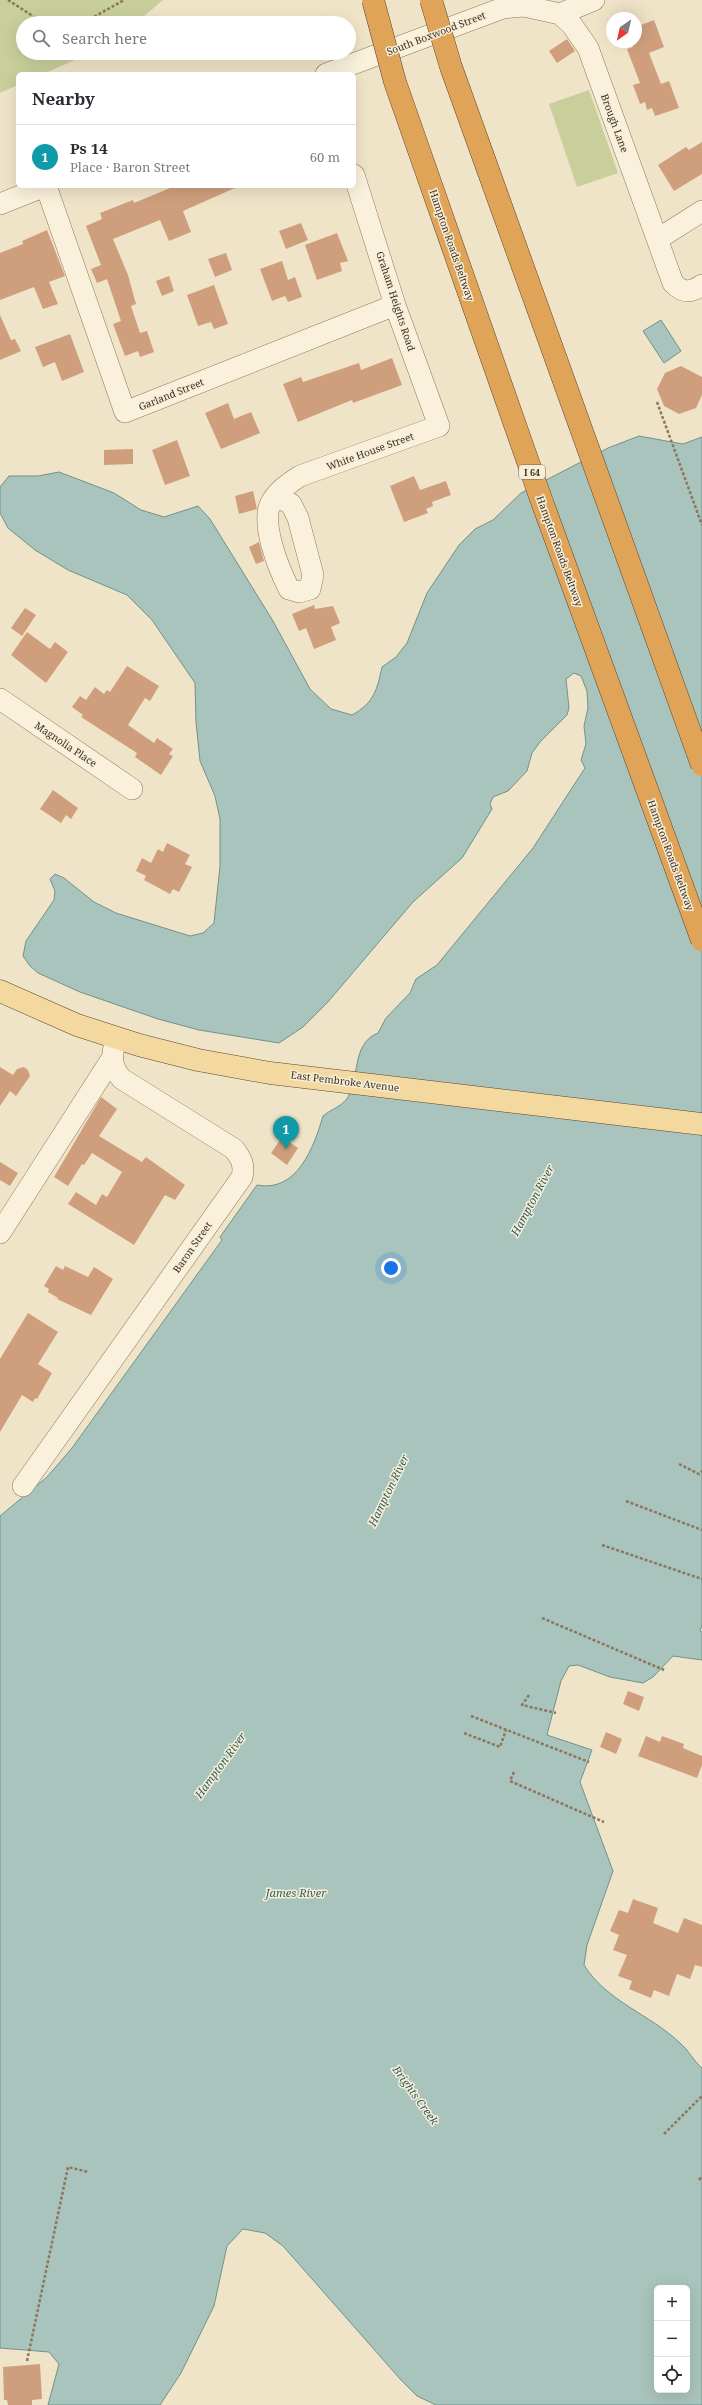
<!DOCTYPE html>
<meta charset="utf-8">
<style>
:root{--surface:#fff;--page:#f2f2f3;--text:#2b2b33;--muted:#7c7c81;--line:#e1e1e2;--accent:#1a73e8}
body{margin:0;font-family:"Noto Serif",serif;background:var(--page);color:var(--text)}
.controls{position:absolute;right:12px;bottom:12px;display:grid;overflow:hidden;border-radius:6px;box-shadow:0 4px 16px #0002}
.controls button{width:36px;height:36px;display:grid;place-items:center;padding:0;border:0;border-bottom:1px solid var(--line);background:var(--surface);color:var(--text);font:20px sans-serif}
.compass{position:absolute;left:606px;top:12px;width:36px;height:36px;border-radius:50%;background:var(--surface);box-shadow:0 4px 16px #0002;rotate:214deg}
.you{position:absolute;left:391px;top:1268px;width:14px;height:14px;margin:-10px;border:3px solid #fff;border-radius:50%;background:#1a73e8;box-shadow:0 0 0 6px #1a73e833}
.badge{display:grid;place-items:center;width:26px;height:26px;border-radius:50%;background:var(--accent);color:#fff;font-size:13px;font-weight:700}
.pin{position:absolute;translate:-50% -33px;filter:drop-shadow(0 1px 2px #0008)}
.pin::after{content:'';position:absolute;top:21px;width:14px;height:12px;background:inherit;clip-path:polygon(0 0,100% 0,50% 100%)}
.list{margin:0;padding:0;list-style:none}
h2{display:flex;justify-content:space-between;align-items:center;height:52px;margin:0;padding:0 16px;font-size:17px}
h2 small{font-size:13px;font-weight:400;color:var(--muted)}
.list li{display:grid;grid-template-columns:26px 1fr auto;gap:12px;align-items:center;box-sizing:border-box;height:64px;padding:0 16px;border-top:1px solid var(--line)}
.list b{display:block;font-size:15px;white-space:nowrap}
.list p{margin:0;font-size:13px;white-space:nowrap;color:var(--muted)}
.list em{font-size:13px;font-style:normal;color:var(--muted)}
.icon{flex:none;width:22px;height:22px;fill:none;stroke:currentColor;stroke-width:2;stroke-linecap:round;stroke-linejoin:round}
.map{position:relative;flex:none;width:702px;height:2405px;overflow:hidden}
.search{position:absolute;background:var(--surface);box-shadow:0 4px 16px #0002;left:16px;top:16px;width:340px;height:44px;display:flex;align-items:center;gap:10px;box-sizing:border-box;padding:0 14px;border-radius:22px;color:var(--muted);font-size:15px}
.panel{position:absolute;background:var(--surface);box-shadow:0 4px 16px #0002;left:16px;top:72px;width:340px;height:116px;border-radius:6px}
.map>svg:first-child{display:block}
.green{fill:#c9cf9b}
.water{fill:#a9c4bc;stroke:#6f938a;fill-rule:evenodd}
.building{fill:#cf9f7d}
.lines{fill:none;stroke-linecap:round;stroke-linejoin:round}
.minor-casing{stroke:#8d765c;stroke-width:22}
.major-casing{stroke:#5b4430;stroke-width:23}
.path{stroke:#8d765c;stroke-width:2.5;stroke-dasharray:3 2;stroke-linecap:butt}
.minor{stroke:#faf1dc;stroke-width:21}
.major{stroke:#f3d9a0;stroke-width:22}
.highway-bridge-casing{stroke:#5b4430;stroke-width:23;stroke-linecap:butt}
.highway-bridge{stroke:#e0a458;stroke-width:22}
.labels{text-anchor:middle;dominant-baseline:central;stroke-width:3;stroke-linejoin:round;paint-order:stroke}
.shield{fill:#f7eed8;stroke:#756857;stroke-width:1}
.shield-label{font-size:9px;font-weight:bold;fill:#3d2e20}
.street-label{font-size:10px;fill:#3d2e20;stroke:#f7eed8}
.water-label{font-size:11px;font-style:italic;fill:#2f5d5a;stroke:#f7eed8}
</style>
<div class="map">
<svg width="702" height="2405" viewBox="0 0 702 2405">
<rect width="100%" height="100%" fill="#f0e4c8"/>
<path class="green" d="M 0,0 L 163,0 L 136,23 L 23,23 L 23,53 L 91,53 L 43,74 L 18,74 L 18,85 L 0,93 Z
M 589,90 L 618,173 L 577,187 L 549,104 Z"/>
<path class="water" d="M 661,320 L 681,351 L 664,363 L 643,331 Z
M 639,436 L 683,444 L 702,437 L 702,1625 L 700,1631 L 702,1632 L 702,1660 L 673,1656 L 653,1677 L 643,1683 L 610,1677 L 578,1665 L 569,1666 L 561,1681 L 547,1735 L 592,1750 L 580,1782 L 613,1871 L 587,1945 L 584,1965 C 606,2001 651,2015 680,2043 C 689,2050 693,2061 702,2068 L 702,2405 L 436,2405 L 417,2396 L 401,2380 L 283,2246 L 265,2233 L 243,2229 L 227,2246 L 214,2306 L 181,2373 L 160,2405 L 48,2405 L 59,2364 L 49,2352 L 0,2348 L 0,1516 L 47,1477 L 72,1448 L 222,1240 L 220,1237 L 257,1185 C 297,1193 314,1147 323,1116 C 330,1110 340,1107 346,1100 C 361,1081 350,1044 378,1033 L 386,1018 L 410,993 L 416,979 L 437,965 L 533,848 L 585,768 L 581,760 L 586,744 L 584,726 L 588,708 L 587,691 L 581,676 L 574,673 L 566,679 L 569,708 L 567,715 L 540,742 L 532,753 L 527,771 L 508,791 L 493,797 L 490,804 L 492,809 L 462,858 L 413,902 L 327,1003 L 303,1027 L 279,1043 L 199,1030 L 158,1019 L 80,992 L 38,973 L 30,966 L 23,956 L 26,941 L 54,900 L 55,891 L 50,879 L 55,874 L 64,878 L 94,902 L 116,913 L 190,936 L 203,933 L 214,923 L 220,866 L 220,819 L 215,796 L 200,761 L 196,722 L 195,683 L 152,620 L 127,595 L 68,570 L 35,550 L 8,528 L 0,513 L 0,487 L 9,476 L 38,476 L 59,472 L 114,493 L 141,510 L 164,517 L 198,506 L 210,519 L 273,621 L 310,689 L 331,709 L 352,715 C 374,703 377,690 382,667 L 396,657 L 407,643 L 427,593 L 459,545 L 475,529 L 493,520 L 521,493 L 608,448 ZM 657,2288 L 687,2288 L 687,2390 L 657,2390 Z"/>
<path class="building" d="M 654,20 L 664,47 L 649,53 L 661,84 L 669,81 L 679,108 L 655,116 L 652,108 L 647,110 L 645,102 L 640,104 L 633,85 L 640,83 L 627,49 L 633,47 L 631,42 L 636,42 L 636,27 Z
M 567,39 L 575,51 L 557,63 L 549,51 Z
M 702,142 L 702,174 L 674,191 L 658,165 L 686,147 L 689,150 Z
M 175,186 L 237,187 L 183,211 L 191,232 L 169,241 L 160,220 L 113,239 L 128,275 L 136,304 L 131,306 L 140,333 L 147,331 L 154,352 L 140,357 L 138,351 L 125,356 L 113,324 L 121,321 L 107,279 L 97,283 L 91,269 L 101,265 L 86,226 L 102,219 L 100,213 L 133,200 L 134,203 Z
M 301,223 L 308,240 L 286,249 L 279,231 Z
M 47,230 L 65,276 L 49,282 L 58,304 L 43,309 L 34,287 L 0,300 L 0,253 L 23,244 L 22,241 Z
M 337,233 L 348,261 L 340,263 L 342,271 L 317,280 L 305,245 Z
M 226,253 L 232,270 L 215,277 L 208,259 Z
M 282,261 L 288,280 L 295,277 L 302,297 L 288,302 L 285,296 L 272,301 L 260,269 Z
M 169,276 L 174,291 L 162,296 L 156,281 Z
M 214,285 L 228,324 L 214,329 L 211,322 L 198,326 L 187,295 Z
M 0,315 L 11,340 L 15,339 L 21,351 L 0,360 Z
M 70,334 L 84,372 L 62,381 L 55,362 L 43,367 L 35,347 Z
M 392,358 L 402,385 L 353,403 L 352,400 L 298,422 L 283,384 L 301,377 L 303,382 L 359,363 L 361,370 Z
M 681,366 L 702,377 L 702,395 L 696,408 L 679,414 L 664,406 L 657,389 L 665,373 Z
M 228,403 L 234,419 L 251,412 L 260,433 L 221,449 L 205,413 Z
M 177,440 L 190,476 L 165,485 L 152,450 Z
M 133,449 L 133,464 L 104,465 L 104,450 Z
M 414,476 L 420,490 L 446,481 L 451,495 L 432,502 L 433,506 L 426,509 L 428,513 L 404,522 L 390,486 Z
M 253,491 L 257,509 L 239,514 L 235,496 Z
M 259,542 L 264,561 L 256,564 L 249,547 Z
M 314,605 L 315,609 L 333,606 L 340,623 L 331,627 L 336,640 L 314,649 L 306,628 L 299,631 L 292,614 Z
M 25,608 L 36,615 L 22,636 L 11,628 Z
M 27,632 L 50,649 L 55,642 L 68,652 L 46,683 L 11,655 Z
M 127,666 L 159,686 L 150,701 L 145,698 L 128,725 L 154,743 L 157,738 L 173,749 L 169,754 L 173,756 L 161,775 L 135,757 L 137,753 L 81,717 L 83,715 L 72,707 L 80,696 L 86,700 L 95,687 L 104,694 L 107,690 L 110,692 Z
M 53,790 L 78,808 L 71,819 L 66,815 L 61,823 L 40,809 Z
M 167,843 L 190,855 L 185,864 L 192,867 L 179,892 L 173,889 L 170,894 L 144,880 L 146,876 L 136,871 L 142,858 L 151,863 L 158,849 L 163,852 Z
M 0,1067 L 13,1075 L 17,1069 L 24,1067 L 28,1070 L 30,1076 L 16,1096 L 10,1091 L 0,1106 Z
M 101,1097 L 117,1109 L 99,1136 L 142,1162 L 146,1157 L 185,1185 L 175,1200 L 165,1195 L 134,1245 L 68,1204 L 76,1192 L 96,1205 L 102,1194 L 107,1197 L 122,1172 L 92,1153 L 84,1165 L 82,1164 L 68,1186 L 54,1177 Z
M 282,1137 L 298,1148 L 287,1165 L 271,1153 Z
M 0,1162 L 18,1173 L 10,1186 L 0,1180 Z
M 56,1266 L 63,1270 L 65,1266 L 88,1277 L 94,1267 L 113,1279 L 91,1315 L 57,1299 L 58,1298 L 48,1292 L 49,1289 L 44,1286 Z
M 28,1313 L 58,1332 L 38,1364 L 52,1373 L 37,1399 L 35,1398 L 33,1402 L 22,1395 L 0,1432 L 0,1359 Z
M 628,1691 L 644,1697 L 639,1711 L 623,1704 Z
M 606,1732 L 622,1739 L 616,1754 L 600,1747 Z
M 646,1736 L 660,1742 L 662,1736 L 684,1744 L 683,1748 L 702,1756 L 702,1765 L 697,1778 L 638,1756 Z
M 633,1899 L 658,1908 L 653,1923 L 678,1933 L 684,1918 L 702,1925 L 702,1967 L 695,1965 L 690,1979 L 677,1974 L 669,1996 L 654,1990 L 651,1998 L 629,1989 L 632,1981 L 618,1976 L 627,1955 L 613,1950 L 619,1935 L 610,1931 L 619,1910 L 628,1913 Z
M 40,2364 L 42,2399 L 32,2400 L 32,2405 L 8,2405 L 7,2400 L 4,2400 L 3,2367 Z"/>
<g class="lines">
<g class="minor-casing">
<path id="minor" d="M 560,14 L 572,25 L 588,48 L 673,283 C 682,293 691,293 702,285
M 326,74 L 503,8 L 524,6 L 560,14 L 594,0
M 46,186 L 125,412 L 395,305
M 0,204 L 45,186
M 658,239 L 702,211
M 276,496 L 291,504 L 298,518 L 313,575 L 310,589 L 299,592 L 289,589 C 279,569 259,521 272,501 C 279,490 289,483 300,476 L 439,426 L 395,305 L 354,175
M 0,699 L 132,789
M 0,1233 L 111,1060
M 23,1486 L 242,1177 C 245,1165 241,1158 234,1149 L 122,1079 C 109,1065 112,1055 116,1038"/>
</g>
<g class="major-casing">
<path id="major" d="M 0,991 L 77,1025 L 139,1045 L 198,1060 L 270,1073 L 702,1124"/>
</g>
<path class="path" d="M 8,0 L 39,20 L 52,23
M 70,23 L 94,17 L 124,0
M 657,402 L 702,525
M 679,1464 L 699,1474 L 702,1471
M 626,1501 L 702,1530
M 602,1545 L 702,1579
M 542,1618 L 664,1670
M 529,1695 L 522,1705 L 556,1713
M 471,1716 L 589,1762
M 464,1733 L 500,1747 L 506,1730
M 514,1772 L 510,1781 L 604,1822
M 664,2134 L 702,2096
M 699,2180 L 702,2176
M 27,2361 L 68,2167 L 88,2172"/>
<use href="#minor" class="minor"/>
<use href="#major" class="major"/>
<g class="highway-bridge-casing">
<path id="highway-bridge" d="M 373,0 L 395,82 L 541,499 L 702,940
M 431,0 L 451,67 L 702,765"/>
</g>
<use href="#highway-bridge" class="highway-bridge"/>
</g>
<g class="labels">
<rect class="shield" x="519" y="465" width="26" height="14" rx="3"/>
<g class="shield-label">
<text x="532" y="472">I 64</text>
</g>
<g class="street-label">
<text transform="translate(436 33) rotate(-21)">South Boxwood Street</text>
<text transform="translate(615 123) rotate(70)">Brough Lane</text>
<text transform="translate(452 245) rotate(71)">Hampton Roads Beltway</text>
<text transform="translate(396 301) rotate(72)">Graham Heights Road</text>
<text transform="translate(171 394) rotate(-22)">Garland Street</text>
<text transform="translate(370 451) rotate(-20)">White House Street</text>
<text transform="translate(560 551) rotate(70)">Hampton Roads Beltway</text>
<text transform="translate(66 744) rotate(34)">Magnolia Place</text>
<text transform="translate(671 855) rotate(70)">Hampton Roads Beltway</text>
<text transform="translate(345 1081) rotate(7)">East Pembroke Avenue</text>
<text transform="translate(192 1247) rotate(-55)">Baron Street</text>
</g>
<g class="water-label">
<text transform="translate(532 1200) rotate(-62)">Hampton River</text>
<text transform="translate(388 1490) rotate(-64)">Hampton River</text>
<text transform="translate(220 1765) rotate(-54)">Hampton River</text>
<text x="296" y="1892">James River</text>
<text transform="translate(416 2095) rotate(54)">Brights Creek</text>
</g>
</g>
</svg>
<div class="controls">
<button>+</button>
<button>−</button>
<button><svg class="icon" aria-label="locate" viewBox="0 0 24 24"><circle cx="12" cy="12" r="6"/><path d="M12 2v4M12 18v4M2 12h4M18 12h4"/></svg></button>
</div>
<svg class="compass" viewBox="-18 -18 36 36"><path d="M0-13l5 13h-10z" fill="#e53935"/><path d="M0 13l5-13h-10z" fill="#7c7c81"/></svg>
<div class="you"></div>
<div class="pin badge" style="left:286px;top:1149px;background:#0f9aa8">1</div>
<div class="search"><svg class="icon" aria-label="search" viewBox="0 0 24 24"><circle cx="10" cy="10" r="6"/><path d="M15 15l6 6"/></svg>Search here</div>
<section class="panel">
<h2>Nearby<small></small></h2>
<ul class="list">
<li><span class="badge" style="background:#0f9aa8">1</span><div><b>Ps 14</b><p>Place · Baron Street</p></div><em>60 m</em></li>
</ul>
</section>
</div>
